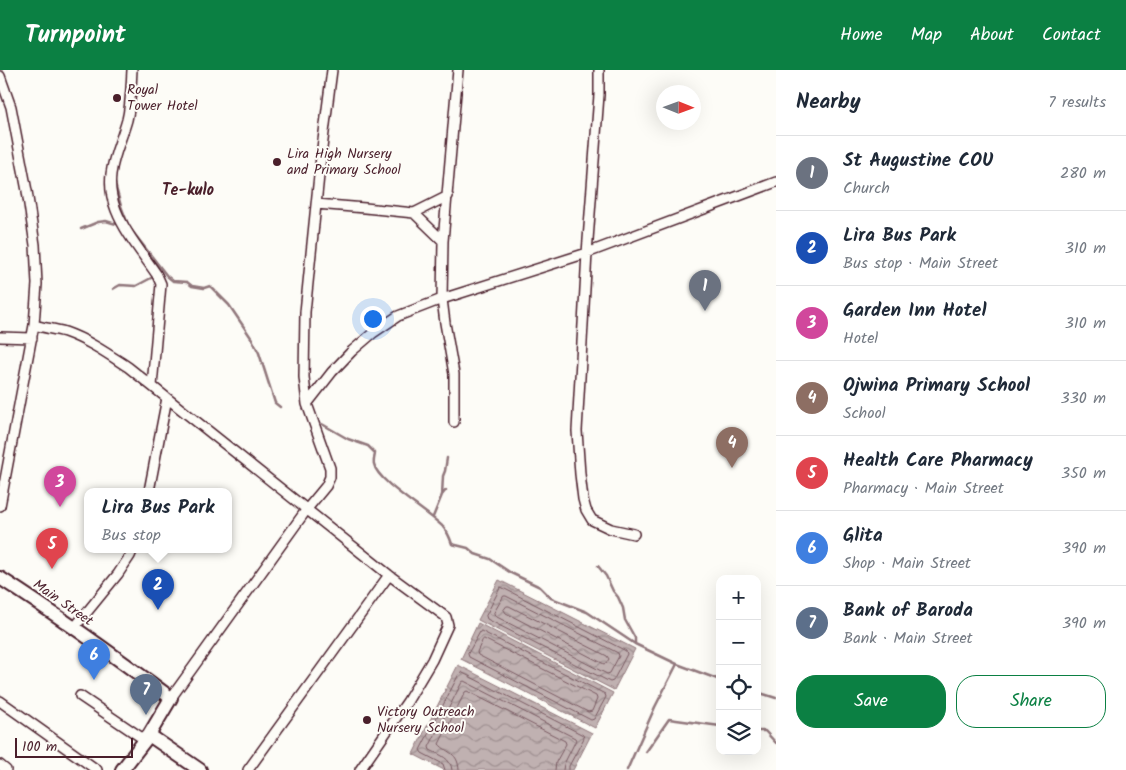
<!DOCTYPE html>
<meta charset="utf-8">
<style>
:root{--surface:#fff;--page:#f2f2f3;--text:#1f2937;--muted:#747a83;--line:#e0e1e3;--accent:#0b8043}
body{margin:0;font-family:Kalam,sans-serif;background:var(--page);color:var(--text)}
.controls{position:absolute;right:15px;bottom:15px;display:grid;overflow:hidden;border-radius:10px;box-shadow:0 5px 20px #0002}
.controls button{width:45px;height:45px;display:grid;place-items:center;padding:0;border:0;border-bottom:1px solid var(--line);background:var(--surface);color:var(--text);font:25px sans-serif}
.compass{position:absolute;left:656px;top:15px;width:45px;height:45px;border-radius:50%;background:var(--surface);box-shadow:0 5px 20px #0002;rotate:91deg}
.scale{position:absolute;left:15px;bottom:12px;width:118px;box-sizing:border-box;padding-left:5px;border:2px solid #4a1f2b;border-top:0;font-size:14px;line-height:18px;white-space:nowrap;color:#4a1f2b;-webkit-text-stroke:4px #fdfcf7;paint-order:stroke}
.you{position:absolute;left:372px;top:248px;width:18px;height:18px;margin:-12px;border:4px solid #fff;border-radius:50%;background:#1a73e8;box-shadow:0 0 0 8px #1a73e833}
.badge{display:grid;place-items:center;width:32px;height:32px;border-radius:50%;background:var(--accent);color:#fff;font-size:16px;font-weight:700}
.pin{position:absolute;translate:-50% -41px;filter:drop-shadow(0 1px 2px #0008)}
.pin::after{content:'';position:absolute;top:26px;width:18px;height:15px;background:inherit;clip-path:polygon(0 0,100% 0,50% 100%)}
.popup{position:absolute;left:84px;top:418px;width:148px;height:65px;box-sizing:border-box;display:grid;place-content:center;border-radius:10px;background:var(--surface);filter:drop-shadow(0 1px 4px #0005);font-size:16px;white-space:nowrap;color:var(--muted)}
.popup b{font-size:19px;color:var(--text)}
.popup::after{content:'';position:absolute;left:50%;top:100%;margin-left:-10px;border:10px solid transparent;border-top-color:var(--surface)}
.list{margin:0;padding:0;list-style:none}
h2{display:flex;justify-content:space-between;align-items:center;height:65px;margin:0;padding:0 20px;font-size:21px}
h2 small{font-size:16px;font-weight:400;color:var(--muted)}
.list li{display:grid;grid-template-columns:32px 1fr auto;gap:15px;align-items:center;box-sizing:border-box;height:75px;padding:0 20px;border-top:1px solid var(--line)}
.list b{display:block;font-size:19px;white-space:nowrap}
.list p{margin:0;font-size:16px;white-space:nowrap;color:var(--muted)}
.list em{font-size:16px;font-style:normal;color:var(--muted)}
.actions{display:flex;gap:10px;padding:15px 20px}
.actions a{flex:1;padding:11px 0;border:1px solid var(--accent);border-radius:20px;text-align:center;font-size:18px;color:var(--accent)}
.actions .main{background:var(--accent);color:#fff}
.icon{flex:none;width:28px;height:28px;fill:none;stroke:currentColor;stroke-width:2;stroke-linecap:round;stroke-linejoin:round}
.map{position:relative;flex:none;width:776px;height:700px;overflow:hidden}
header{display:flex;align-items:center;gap:30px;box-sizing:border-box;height:70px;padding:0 25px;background:var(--accent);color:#fff}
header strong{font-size:24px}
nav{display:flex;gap:28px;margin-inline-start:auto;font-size:18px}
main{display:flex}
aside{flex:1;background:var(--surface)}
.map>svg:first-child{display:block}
.water{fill:url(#water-waves);stroke:#91777b}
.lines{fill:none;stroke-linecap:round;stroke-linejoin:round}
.shore{stroke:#795961;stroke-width:1}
.stream{stroke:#91777b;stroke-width:2.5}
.street-casing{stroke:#4a1f2b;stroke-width:12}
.secondary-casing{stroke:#4a1f2b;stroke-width:16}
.street{stroke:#fdfcf7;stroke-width:9}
.secondary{stroke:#fdfcf7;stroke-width:12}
.poi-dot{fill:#4a1f2b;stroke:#fdfcf7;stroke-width:2}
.labels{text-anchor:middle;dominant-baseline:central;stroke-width:4;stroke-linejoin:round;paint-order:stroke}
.poi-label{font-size:14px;fill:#4a1f2b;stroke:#fdfcf7;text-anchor:start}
.street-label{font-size:14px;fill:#4a1f2b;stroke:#fdfcf7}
.quarter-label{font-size:16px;font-weight:bold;fill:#4a1f2b;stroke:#fdfcf7}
</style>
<header>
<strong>Turnpoint</strong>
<nav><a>Home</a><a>Map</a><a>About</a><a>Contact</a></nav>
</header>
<main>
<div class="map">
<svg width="776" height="700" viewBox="0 0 776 700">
<defs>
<pattern id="water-waves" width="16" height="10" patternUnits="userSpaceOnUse" patternTransform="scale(1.25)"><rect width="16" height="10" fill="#c0b1b1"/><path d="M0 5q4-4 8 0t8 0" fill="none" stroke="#9e8f90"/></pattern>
</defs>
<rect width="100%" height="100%" fill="#fdfcf7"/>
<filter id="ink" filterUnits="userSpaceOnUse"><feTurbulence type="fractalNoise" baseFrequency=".02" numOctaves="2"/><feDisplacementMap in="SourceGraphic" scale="10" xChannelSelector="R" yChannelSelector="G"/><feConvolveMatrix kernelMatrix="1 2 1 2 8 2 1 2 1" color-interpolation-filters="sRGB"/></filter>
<g filter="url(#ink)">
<path class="water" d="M 499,510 L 635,579 L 614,620 L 478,550 Z
M 478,553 L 613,623 L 595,658 L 461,589 Z
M 458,595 L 592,663 L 573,700 L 444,700 L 413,684 Z"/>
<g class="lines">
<path class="shore" d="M 501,517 L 503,518 L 626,581 L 627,584 L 613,611 L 610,612 L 487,549 L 486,546 Z
M 504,526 L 506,526 L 618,583 L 619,586 L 610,603 L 607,604 L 495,546 L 494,543 Z
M 507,536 L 509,536 L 607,586 L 609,589 L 607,592 L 604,594 L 506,543 L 504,540 Z
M 481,561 L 605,624 L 606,627 L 594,649 L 591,650 L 469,587 L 468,584 Z
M 484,569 L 596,626 L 597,629 L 592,641 L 588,642 L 478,585 L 477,582 L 482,571 Z
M 445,700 L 443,694 L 422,683 L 420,680 L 459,604 L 461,602 L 583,665 L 584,668 L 569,696 L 569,700
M 452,700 C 451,688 440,685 430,680 L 429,677 L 462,612 L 464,611 L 575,668 L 576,670 L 564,694 L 563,700
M 459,700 C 458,682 448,684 439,674 L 465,622 L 467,621 L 565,671 L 566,674 L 556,692 L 555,700"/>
<path class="stream" d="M 115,114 L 121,136 L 129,157 L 167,206 L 173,211 L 187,212 L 192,216 L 204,218 L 210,216 L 229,235 L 252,269 L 259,283 L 275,333 L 280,337
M 81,159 L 98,152 L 106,151 L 116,154
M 113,219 L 120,215 L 136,216 L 153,207
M 322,354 L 348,369 L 368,376 L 375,383 C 375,386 373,391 374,394 C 377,412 429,442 443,457 C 448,462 450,468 452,474 L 468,478 L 475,484 L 490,489 L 511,503 L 540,517 L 551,528 L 587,542 L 635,574 L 677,594 L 720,610
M 442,425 L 443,406 L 445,401 L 447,388
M 433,447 L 442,425 L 446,420
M 598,496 L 606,506 L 613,521 L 618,527 L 623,538 L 625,550 L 635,568 L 635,574
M 757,622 L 776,628
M 757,661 L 765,661 L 776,673
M 646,682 L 669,649 L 720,656
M 627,700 L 655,637 L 677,594"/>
<g class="street-casing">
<path id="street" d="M 132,0 C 131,16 131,34 127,50 C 118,82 102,105 116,140 C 125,163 143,184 157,205 L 161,214 L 152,316
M 599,0 L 599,25 L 587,183 L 577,361 L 580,404 L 583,429 L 586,440 L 592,450 L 611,459 L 634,464
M 0,6 L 11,37 L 27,121 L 35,175 L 37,214 L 34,255 L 0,436
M 316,134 L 365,138 L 414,143 L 448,126
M 414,143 L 443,171
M 34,255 C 44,258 55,259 65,262 C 88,270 108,284 128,297 L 389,505 L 446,547 L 448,555 L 432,590 L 407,632 L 360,700
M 0,267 L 32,268
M 307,334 L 332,302 L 352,281 L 373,263 L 398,246 L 442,229 L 587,183 L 776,112
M 454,352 L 454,304 L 445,253 L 442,229 L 443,171 L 458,0
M 149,421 L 167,328
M 74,558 L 118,504 L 130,486 L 133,479
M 80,626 L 145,670
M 171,628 L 307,439 L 326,416 L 330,407 L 330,398 L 307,334 L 304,307 L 305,242 L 321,86 L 332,0
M 0,631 L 97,700
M 0,695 L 6,700
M 248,700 L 389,505"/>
</g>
<g class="secondary-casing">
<path id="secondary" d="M 0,508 C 59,546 115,586 171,628 L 149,665
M 122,700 L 149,665 L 200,700"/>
</g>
<use href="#street" class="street"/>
<use href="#secondary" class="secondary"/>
</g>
</g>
<g class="poi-dot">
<circle cx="117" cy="28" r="5"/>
<circle cx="277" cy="92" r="5"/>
<circle cx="367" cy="650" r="5"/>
</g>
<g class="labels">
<g class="poi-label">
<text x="127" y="20">Royal<tspan x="127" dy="16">Tower Hotel</tspan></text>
<text x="287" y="84">Lira High Nursery<tspan x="287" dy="16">and Primary School</tspan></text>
<text x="377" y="642">Victory Outreach<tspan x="377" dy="16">Nursery School</tspan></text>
</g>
<g class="street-label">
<text transform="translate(63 533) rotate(35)">Main Street</text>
</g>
<g class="quarter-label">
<text x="188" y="120">Te-kulo</text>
</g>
</g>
</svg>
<div class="controls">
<button>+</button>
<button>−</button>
<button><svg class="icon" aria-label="locate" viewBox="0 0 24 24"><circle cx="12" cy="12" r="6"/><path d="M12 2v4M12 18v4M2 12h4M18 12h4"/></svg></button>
<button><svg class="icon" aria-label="layers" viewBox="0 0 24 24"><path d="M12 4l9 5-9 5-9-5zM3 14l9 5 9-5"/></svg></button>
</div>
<svg class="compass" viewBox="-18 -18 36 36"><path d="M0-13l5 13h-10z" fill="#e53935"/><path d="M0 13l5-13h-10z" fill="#747a83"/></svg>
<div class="scale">100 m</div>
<div class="you"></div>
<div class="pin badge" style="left:705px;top:241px;background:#6b7280">1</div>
<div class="pin badge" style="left:158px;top:540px;background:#1a4fb4">2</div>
<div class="popup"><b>Lira Bus Park</b>Bus stop</div>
<div class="pin badge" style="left:60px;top:437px;background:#d1479c">3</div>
<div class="pin badge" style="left:732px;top:398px;background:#8d6e63">4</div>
<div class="pin badge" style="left:52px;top:499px;background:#e0444e">5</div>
<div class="pin badge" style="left:94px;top:610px;background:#3f7fe0">6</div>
<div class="pin badge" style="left:146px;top:645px;background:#5c6f8a">7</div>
</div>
<aside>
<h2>Nearby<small>7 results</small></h2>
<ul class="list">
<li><span class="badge" style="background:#6b7280">1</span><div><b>St Augustine COU</b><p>Church</p></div><em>280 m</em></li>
<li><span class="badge" style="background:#1a4fb4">2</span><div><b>Lira Bus Park</b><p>Bus stop · Main Street</p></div><em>310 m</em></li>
<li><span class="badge" style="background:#d1479c">3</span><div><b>Garden Inn Hotel</b><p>Hotel</p></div><em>310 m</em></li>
<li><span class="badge" style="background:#8d6e63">4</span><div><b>Ojwina Primary School</b><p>School</p></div><em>330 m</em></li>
<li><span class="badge" style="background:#e0444e">5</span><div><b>Health Care Pharmacy</b><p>Pharmacy · Main Street</p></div><em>350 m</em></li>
<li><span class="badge" style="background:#3f7fe0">6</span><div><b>Glita</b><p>Shop · Main Street</p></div><em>390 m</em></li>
<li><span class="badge" style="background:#5c6f8a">7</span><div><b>Bank of Baroda</b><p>Bank · Main Street</p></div><em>390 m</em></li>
</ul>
<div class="actions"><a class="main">Save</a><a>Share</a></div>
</aside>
</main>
